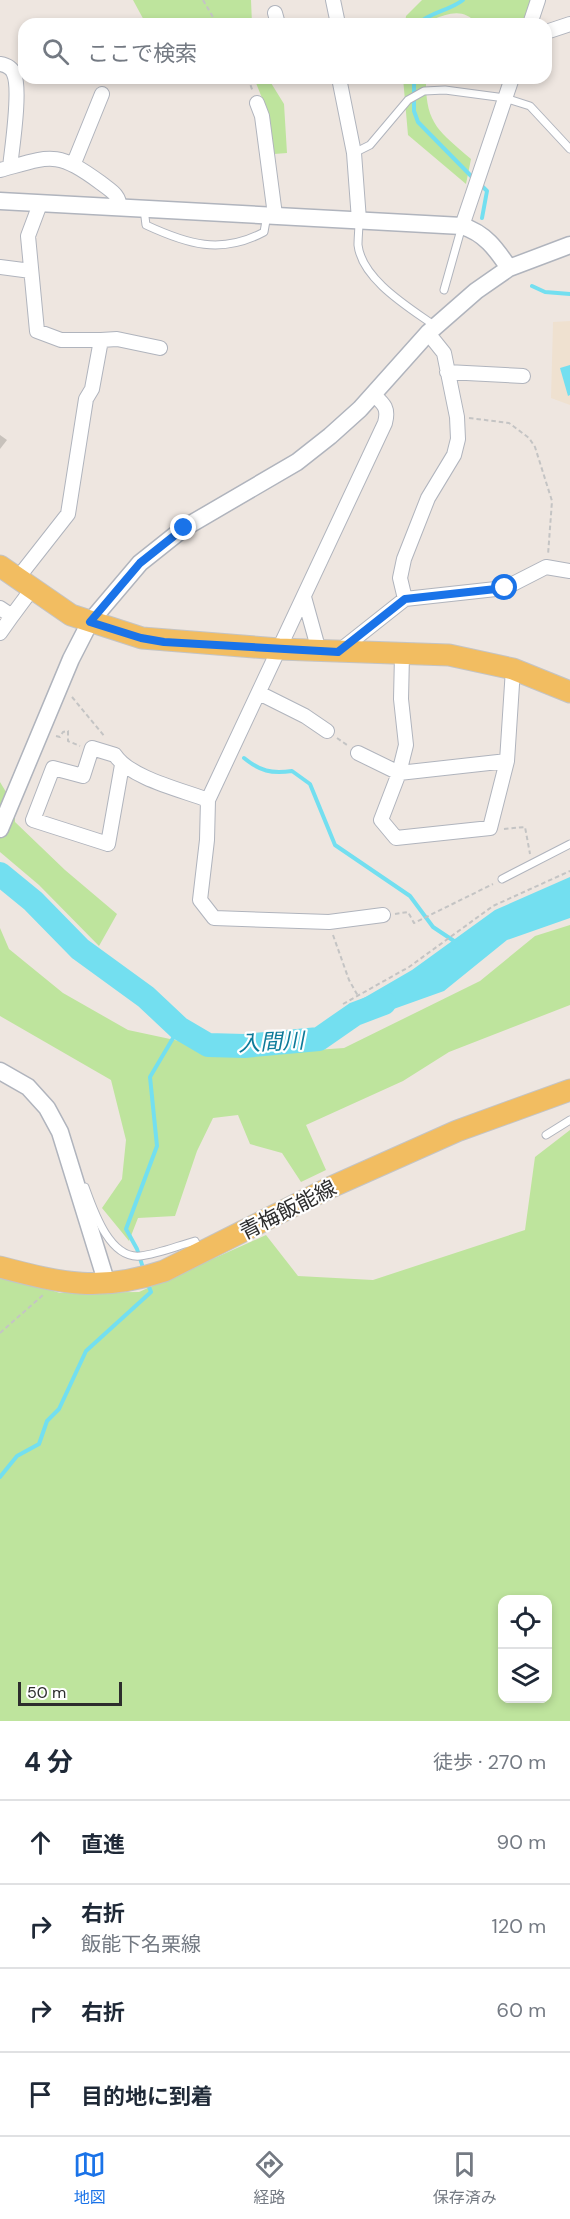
<!DOCTYPE html>
<html lang="ja">
<meta charset="utf-8">
<style>
:root{--surface:#fff;--page:#f6f6f7;--text:#1f2937;--muted:#747a83;--line:#e0e1e3;--accent:#1a73e8}
body{margin:0;font-family:"DM Sans","Noto Sans JP",sans-serif;background:var(--page);color:var(--text)}
.controls{position:absolute;right:18px;bottom:18px;display:grid;overflow:hidden;border-radius:12px;box-shadow:0 3px 9px #0003}
.controls button{width:54px;height:54px;display:grid;place-items:center;padding:0;border:0;border-bottom:2px solid var(--line);background:var(--surface);color:var(--text);font:30px sans-serif}
.scale{position:absolute;left:18px;bottom:15px;width:104px;box-sizing:border-box;padding-left:6px;border:3px solid #2d2d2d;border-top:0;font-size:16px;line-height:21px;white-space:nowrap;color:#2d2d2d;-webkit-text-stroke:4px #fff;paint-order:stroke}
.stop{position:absolute;width:18px;height:18px;margin:-14px;border:4px solid #1a73e8;border-radius:50%;background:#fff}
.stop.end{background:#1a73e8;border-color:#fff;box-shadow:0 2px 6px #0008}
.list{margin:0;padding:0;list-style:none}
h2{display:flex;justify-content:space-between;align-items:center;height:78px;margin:0;padding:0 24px;font-size:26px}
h2 small{font-size:20px;font-weight:400;color:var(--muted)}
.list li{display:grid;grid-template-columns:39px 1fr auto;gap:18px;align-items:center;box-sizing:border-box;height:84px;padding:0 24px;border-top:2px solid var(--line)}
.list b{display:block;font-size:22px;white-space:nowrap}
.list p{margin:0;font-size:20px;white-space:nowrap;color:var(--muted)}
.list em{font-size:20px;font-style:normal;color:var(--muted)}
.icon{flex:none;width:33px;height:33px;fill:none;stroke:currentColor;stroke-width:2;stroke-linecap:round;stroke-linejoin:round}
.map{position:relative;flex:none;width:570px;height:1721px;overflow:hidden}
.search{position:absolute;background:var(--surface);box-shadow:0 3px 9px #0003;left:18px;right:18px;top:18px;height:66px;display:flex;align-items:center;gap:15px;box-sizing:border-box;padding:0 21px;border-radius:18px;color:var(--muted);font-size:22px}
.sheet{height:414px;background:var(--surface)}
nav{display:flex;justify-content:space-around;align-items:center;box-sizing:border-box;height:84px;border-top:2px solid var(--line);background:var(--surface);font-size:16px;color:var(--muted)}
nav a{display:grid;justify-items:center;gap:3px}
nav .on{color:var(--accent)}
.map>svg:first-child{display:block}
.education{fill:#efe1d0}
.green{fill:#bee49d;fill-rule:evenodd}
.water{fill:#73dff0}
.lines{fill:none;stroke-linecap:round;stroke-linejoin:round}
.stream{stroke:#73dff0;stroke-width:4}
.river{stroke:#73dff0;stroke-width:24}
.building{fill:#c7c1bb}
.service-casing{stroke:#b0b4bd;stroke-width:9}
.minor-casing{stroke:#b0b4bd;stroke-width:16}
.tertiary-casing{stroke:#b0b4bd;stroke-width:19}
.primary-casing{stroke:#c4c4c4;stroke-width:23}
.path{stroke:#c4c4c4;stroke-width:2;stroke-dasharray:4.5 3;stroke-linecap:butt}
.service{stroke:#fff;stroke-width:7}
.minor{stroke:#fff;stroke-width:14}
.tertiary{stroke:#fff;stroke-width:16}
.primary{stroke:#f2bd61;stroke-width:21}
.route{stroke:#1a73e8;stroke-width:8}
.labels{text-anchor:middle;dominant-baseline:central;stroke-width:4.5;stroke-linejoin:round;paint-order:stroke}
.street-label{font-size:21px;fill:#2d2d2d;stroke:#fff}
.water-label{font-size:22px;font-style:italic;fill:#0d7b9a;stroke:#fff}
</style>
<div class="map">
<svg width="570" height="1721" viewBox="0 0 570 1721">
<rect width="100%" height="100%" fill="#eee6e0"/>
<path class="education" d="M 570,321 L 570,405 L 551,398 L 553,322 Z"/>
<path class="green" d="M 133,0 L 251,0 L 252,24 L 146,24 Z
M 422,0 L 538,0 L 530,24 L 477,24 C 464,8 449,13 432,20 L 431,24 L 405,24 L 406,16 Z
M 254,78 L 268,78 L 284,104 L 287,153 L 274,154 L 264,103 Z
M 403,78 L 426,78 C 425,124 439,131 471,159 L 466,184 L 408,135 Z
M 0,782 L 15,807 L 15,822 L 65,870 L 117,914 L 99,946 L 39,885 L 0,852 Z
M 570,925 L 570,1005 L 449,1052 L 403,1081 L 306,1125 L 326,1170 L 301,1182 L 282,1153 L 250,1144 L 238,1115 L 213,1118 L 197,1151 L 175,1216 L 138,1218 L 129,1241 L 102,1208 L 122,1179 L 126,1140 L 111,1080 L 0,1016 L 0,928 L 9,949 L 63,993 L 128,1030 L 245,1055 L 344,1048 L 480,981 L 535,936 Z
M 570,1130 L 570,1721 L 0,1721 L 0,1274 L 60,1293 L 139,1292 L 266,1235 L 298,1276 L 373,1280 L 525,1230 L 535,1157 ZM 502,1600 L 548,1600 L 548,1698 L 502,1698 Z"/>
<path class="water" d="M 570,365 L 570,395 L 568,396 L 560,368 Z
M 570,877 L 570,918 L 507,940 L 444,991 L 360,1021 L 350,1006 L 412,970 L 495,910 Z"/>
<g class="lines">
<path class="stream" d="M 418,24 C 430,12 449,11 463,0
M 414,78 L 414,111 L 418,122 L 474,179
M 480,184 L 487,191 L 482,218
M 532,286 L 545,292 L 570,294
M 244,758 C 260,771 271,774 292,771 L 310,784 L 335,845 L 410,896 L 433,927 L 457,943
M 144,1271 L 137,1249 L 126,1229 L 157,1146 L 150,1077 L 179,1028
M 0,1477 L 17,1456 L 39,1444 L 47,1421 L 59,1409 L 86,1351 L 151,1292 L 148,1284"/>
<path class="river" d="M 0,874 L 33,901 L 80,949 L 146,997 L 179,1028 L 208,1045 L 244,1046 L 319,1039 L 355,1014 L 384,1003"/>
</g>
<path class="building" d="M 0,435 L 7,440 L 0,449 Z"/>
<g class="lines">
<g class="service-casing">
<path id="service" d="M 354,153 L 370,145 L 408,100 L 424,91 L 445,90 L 505,98 L 530,106 L 570,149
M 144,209 L 146,225 C 187,244 221,255 264,232 L 267,215
M 359,221 C 359,229 358,238 358,245 C 362,280 410,308 435,326
M 444,290 L 462,226
M 502,879 L 570,844
M 546,1135 L 570,1120
M 85,1187 C 93,1209 109,1259 140,1256 C 158,1254 177,1246 195,1241 L 199,1250"/>
</g>
<g class="minor-casing">
<path id="minor" d="M 333,0 L 338,24
M 275,13 L 278,24
M 530,24 L 538,0
M 546,32 L 570,24
M 0,64 C 6,65 12,68 14,74 C 21,90 12,148 10,167
M 339,78 L 354,153 L 359,220
M 257,103 L 262,116 L 275,215
M 74,163 L 102,94
M 0,170 C 51,156 56,150 101,183 C 111,191 119,194 120,208
M 462,226 L 512,78
M 0,267 L 31,271
M 101,340 L 117,339 L 160,348
M 447,372 L 523,376
M 373,394 C 384,404 389,408 385,423 L 208,800 L 207,840 L 200,900 L 214,918 L 329,922 L 383,915
M 17,579 L 68,514 L 86,399 L 92,389 L 101,340 L 61,340 L 37,331 L 28,236 L 40,204
M 304,597 L 319,651
M 405,599 L 505,588 L 546,567 L 570,571
M 0,608 L 12,616 L 32,589
M 0,633 L 12,616
M 338,652 L 405,599 L 400,578 L 404,559 L 428,498 L 454,455 L 458,439 L 457,417 L 444,353 L 428,333
M 402,655 L 401,699 L 406,745 L 399,773 L 381,820 L 396,838 L 490,828 L 507,761 L 513,669
M 259,693 L 305,716 L 327,731
M 358,753 L 399,773 L 507,761
M 122,765 L 108,844 L 33,820 L 53,768 L 83,776 L 92,748 L 115,755 C 130,778 182,790 208,800"/>
</g>
<g class="tertiary-casing">
<path id="tertiary" d="M 0,201 L 462,226 C 485,233 496,249 509,268
M 0,829 L 71,659 L 90,622 L 140,563 L 184,528 L 297,462 L 330,436 L 360,409 L 428,333 L 476,291 L 509,268 L 570,245
M 0,1071 L 28,1087 L 47,1108 L 60,1132 L 107,1284"/>
</g>
<g class="primary-casing">
<path id="primary" d="M 0,566 L 71,615 L 142,638 L 279,649 L 449,655 L 513,669 L 570,692
M 0,1267 C 64,1284 100,1292 164,1271 L 329,1188 L 457,1131 L 570,1090"/>
</g>
<path class="path" d="M 203,0 L 217,24
M 248,78 L 253,92
M 469,418 L 509,423 L 529,438 L 535,447 L 552,501 L 548,555
M 72,697 L 105,737
M 56,736 L 60,737 L 63,732 L 68,731 L 68,741 L 80,746
M 337,738 L 347,745
M 504,829 L 525,827 L 530,854
M 395,914 L 408,912 L 414,923 L 493,884
M 333,935 L 349,980 L 358,996
M 343,1004 L 409,967 L 493,906 L 570,871
M 0,1333 L 43,1295"/>
<use href="#service" class="service"/>
<use href="#minor" class="minor"/>
<use href="#tertiary" class="tertiary"/>
<use href="#primary" class="primary"/>
</g>
<g class="lines">
<path class="route" d="M 184,528 L 140,563 L 90,622 L 141,638 L 164,642 L 338,652 L 405,599 L 505,588"/>
</g>
<g class="labels">
<g class="street-label">
<text transform="translate(288 1210) rotate(-27)">青梅飯能線</text>
</g>
<g class="water-label">
<text transform="translate(271 1042) rotate(-3)">入間川</text>
</g>
</g>
</svg>
<div class="controls">
<button><svg class="icon" aria-label="locate" viewBox="0 0 24 24"><circle cx="12" cy="12" r="6"/><path d="M12 2v4M12 18v4M2 12h4M18 12h4"/></svg></button>
<button><svg class="icon" aria-label="layers" viewBox="0 0 24 24"><path d="M12 4l9 5-9 5-9-5zM3 14l9 5 9-5"/></svg></button>
</div>
<div class="scale">50 m</div>
<div class="stop" style="left:505px;top:588px"></div>
<div class="stop end" style="left:184px;top:528px"></div>
<div class="search"><svg class="icon" aria-label="search" viewBox="0 0 24 24"><circle cx="10" cy="10" r="6"/><path d="M15 15l6 6"/></svg>ここで検索</div>
</div>
<section class="sheet">
<h2>4 分<small>徒歩 · 270 m</small></h2>
<ul class="list">
<li><svg class="icon" aria-label="ahead" viewBox="0 0 24 24"><path d="M12 20V5M6 11l6-6 6 6"/></svg><div><b>直進</b></div><em>90 m</em></li>
<li><svg class="icon" aria-label="right" viewBox="0 0 24 24"><path d="M7 20v-9h11M14 6l5 5-5 5"/></svg><div><b>右折</b><p>飯能下名栗線</p></div><em>120 m</em></li>
<li><svg class="icon" aria-label="right" viewBox="0 0 24 24"><path d="M7 20v-9h11M14 6l5 5-5 5"/></svg><div><b>右折</b></div><em>60 m</em></li>
<li><svg class="icon" aria-label="arrive" viewBox="0 0 24 24"><path d="M6 21V4h12l-3 4 3 4H6"/></svg><div><b>目的地に到着</b></div></li>
</ul>
</section>
<nav>
<a class="on"><svg class="icon" aria-label="map" viewBox="0 0 24 24"><path d="M3 6l6-2 6 2 6-2v14l-6 2-6-2-6 2zM9 4v14M15 6v14"/></svg>地図</a>
<a><svg class="icon" aria-label="directions" viewBox="0 0 24 24"><path d="M12 3l9 9-9 9-9-9zM9 14v-3h6M13 9l2 2-2 2"/></svg>経路</a>
<a><svg class="icon" aria-label="saved" viewBox="0 0 24 24"><path d="M7 4h10v16l-5-4-5 4z"/></svg>保存済み</a>
</nav>
